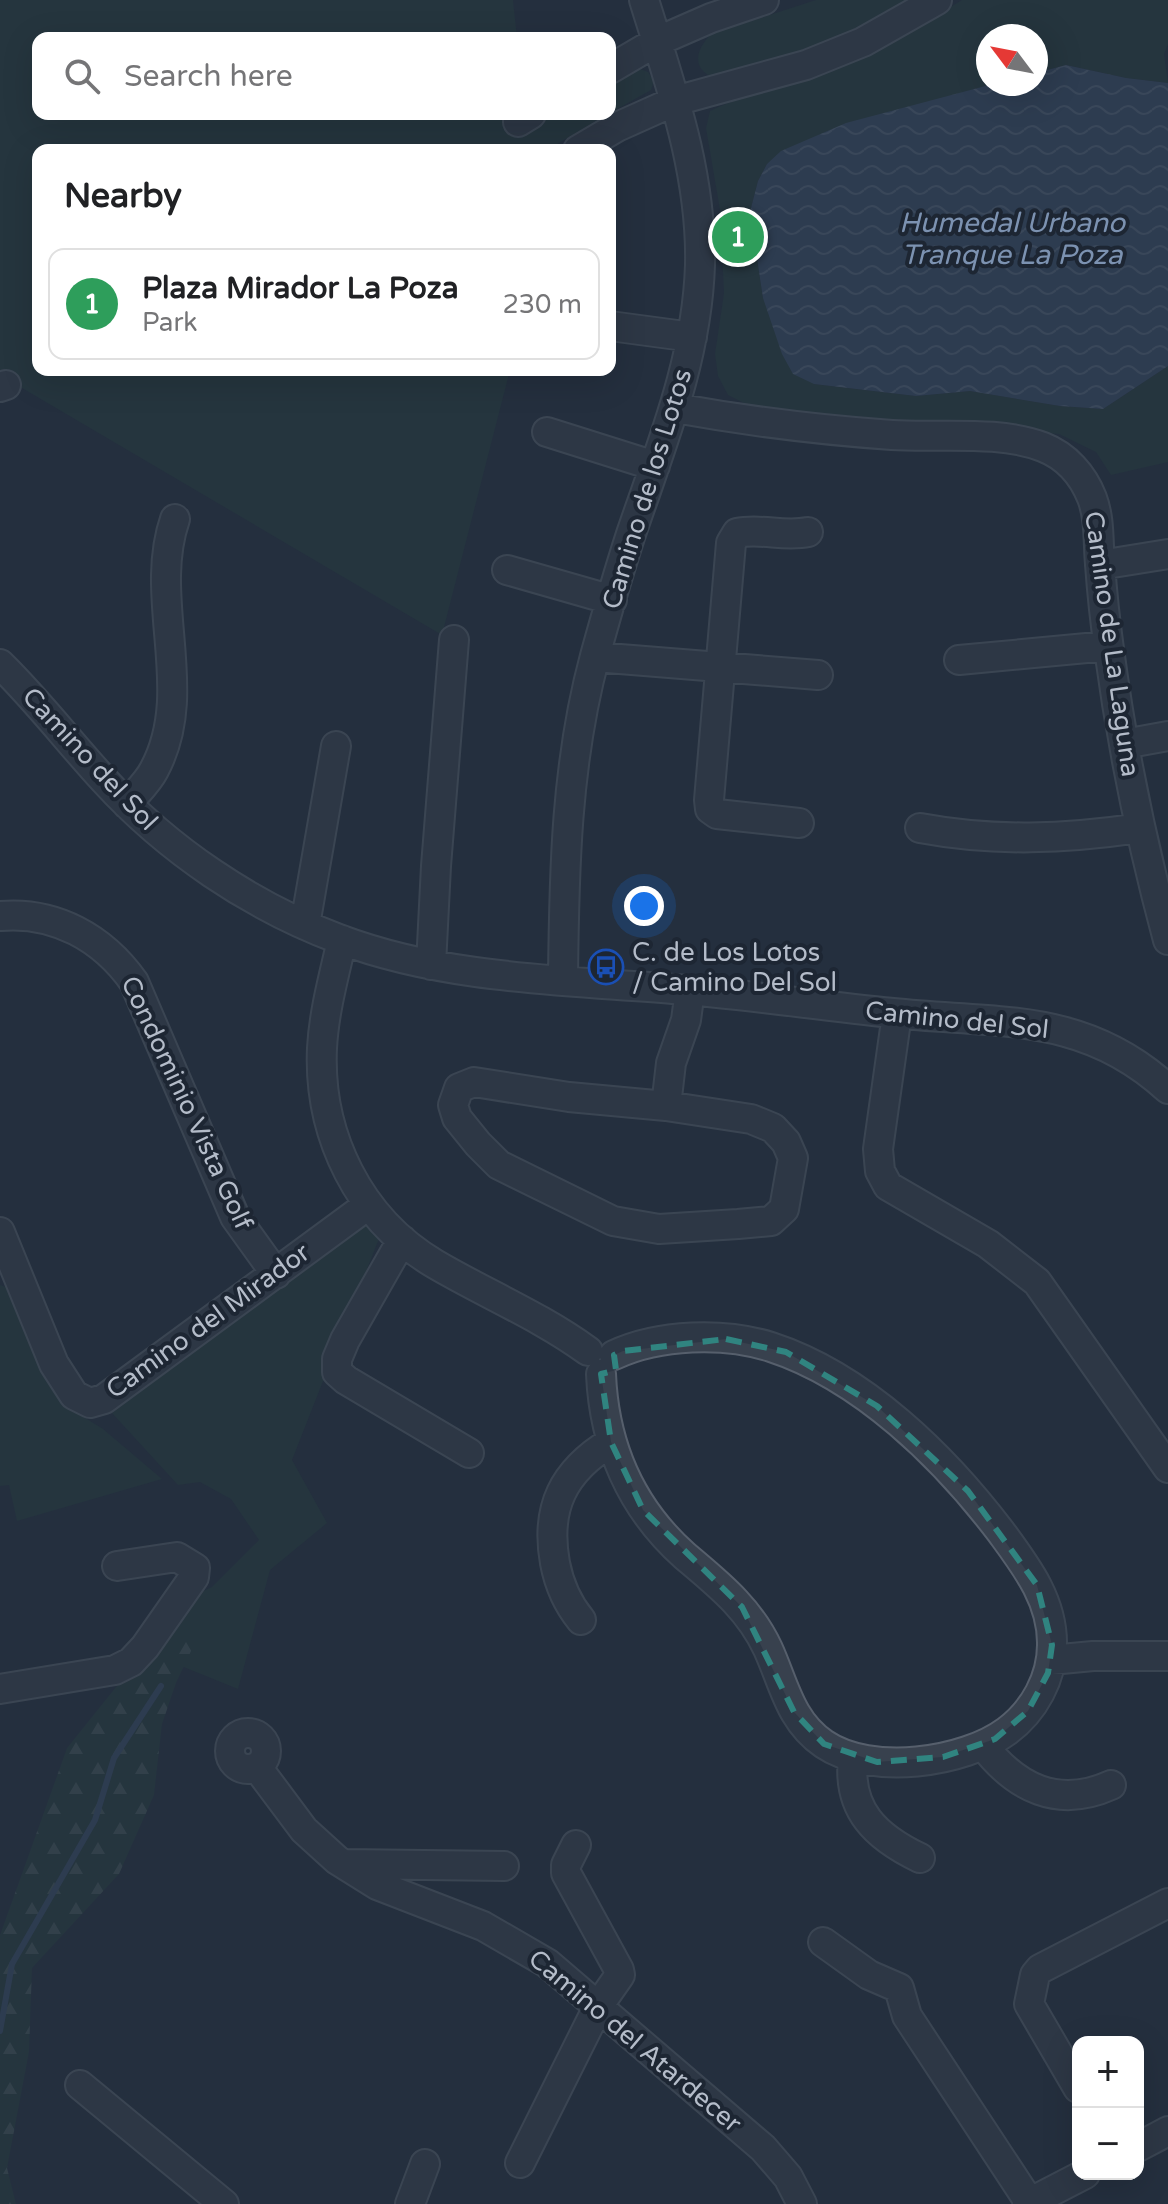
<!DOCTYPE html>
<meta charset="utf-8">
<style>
:root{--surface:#fff;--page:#f6f6f6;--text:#202124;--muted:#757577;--line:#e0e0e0;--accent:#1a73e8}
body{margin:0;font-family:"Varela Round",sans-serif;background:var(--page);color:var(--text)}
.controls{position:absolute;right:24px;bottom:24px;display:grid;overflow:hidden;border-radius:16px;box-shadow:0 8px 32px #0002}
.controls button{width:72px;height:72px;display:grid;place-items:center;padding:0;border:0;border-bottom:2px solid var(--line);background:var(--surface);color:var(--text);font:40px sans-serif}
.compass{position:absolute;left:976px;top:24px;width:72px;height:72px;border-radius:50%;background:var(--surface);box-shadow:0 8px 32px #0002;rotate:302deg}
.you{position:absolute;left:644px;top:906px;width:28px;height:28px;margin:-20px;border:6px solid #fff;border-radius:50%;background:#1a73e8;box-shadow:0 0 0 12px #1a73e833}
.badge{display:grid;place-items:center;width:52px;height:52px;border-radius:50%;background:var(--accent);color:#fff;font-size:26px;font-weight:700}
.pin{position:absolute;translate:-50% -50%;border:4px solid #fff;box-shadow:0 2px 8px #0006}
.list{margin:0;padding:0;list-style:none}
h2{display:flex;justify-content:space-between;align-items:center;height:104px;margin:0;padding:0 32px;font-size:34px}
h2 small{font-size:26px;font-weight:400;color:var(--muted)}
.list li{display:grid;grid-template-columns:52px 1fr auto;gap:24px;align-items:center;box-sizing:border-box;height:112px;margin:0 16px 16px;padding:0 16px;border:2px solid var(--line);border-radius:16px}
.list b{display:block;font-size:30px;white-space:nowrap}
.list p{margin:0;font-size:26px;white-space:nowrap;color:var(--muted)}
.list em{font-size:26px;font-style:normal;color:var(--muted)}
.icon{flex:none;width:44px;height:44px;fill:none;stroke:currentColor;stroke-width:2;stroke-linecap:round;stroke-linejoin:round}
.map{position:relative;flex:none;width:1168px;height:2204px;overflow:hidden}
.search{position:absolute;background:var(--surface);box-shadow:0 8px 32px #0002;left:32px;top:32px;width:584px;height:88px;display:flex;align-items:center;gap:20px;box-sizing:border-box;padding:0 28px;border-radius:16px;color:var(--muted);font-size:30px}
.panel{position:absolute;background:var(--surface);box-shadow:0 8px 32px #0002;left:32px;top:144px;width:584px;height:232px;border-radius:16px}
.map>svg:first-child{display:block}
.green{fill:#263c3f}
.forest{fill:url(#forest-firs)}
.water{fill:url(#water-waves)}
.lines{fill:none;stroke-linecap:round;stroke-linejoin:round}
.stream{stroke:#394c67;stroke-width:6}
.minor-casing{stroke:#565f6c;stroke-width:32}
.minor{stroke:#38414e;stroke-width:28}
.marked{fill:none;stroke:#308480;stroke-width:6;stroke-dasharray:16 10;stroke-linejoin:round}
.labels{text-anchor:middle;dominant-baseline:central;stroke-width:8;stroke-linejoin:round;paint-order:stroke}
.street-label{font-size:26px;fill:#b4bcc9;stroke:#1d2633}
.poi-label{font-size:26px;fill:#b4bcc9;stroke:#1d2633;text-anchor:start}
.water-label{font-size:28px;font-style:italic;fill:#7c92b1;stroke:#1d2633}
</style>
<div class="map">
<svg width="1168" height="2204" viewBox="0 0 1168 2204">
<defs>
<pattern id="forest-firs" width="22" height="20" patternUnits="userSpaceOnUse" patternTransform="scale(2)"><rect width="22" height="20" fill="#263c3f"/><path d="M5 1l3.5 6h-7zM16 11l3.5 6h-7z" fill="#435659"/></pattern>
<pattern id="water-waves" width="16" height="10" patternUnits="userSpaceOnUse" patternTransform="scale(2)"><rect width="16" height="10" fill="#394c67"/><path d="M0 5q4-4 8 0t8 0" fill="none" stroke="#53647b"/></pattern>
</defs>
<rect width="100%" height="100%" fill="#242f3e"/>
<path class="green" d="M 0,0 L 513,0 L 517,38 L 38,38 L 38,114 L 526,114 L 528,129 L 551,114 L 608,114 L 547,150 L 38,150 L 38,370 L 510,370 L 442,635 L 0,375 Z
M 816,0 L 917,0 L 854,34 L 720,80 C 692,72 693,53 711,34 Z
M 962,0 L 1168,0 L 1168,44 L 1164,54 L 1168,83 L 1126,78 L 1066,65 L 1036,73 L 1036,36 L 988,36 L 988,84 L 993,84 L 936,100 L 767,164 L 758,181 L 750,212 L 763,298 L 814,384 L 916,396 L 970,391 L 1060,406 L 1103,409 L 1168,366 L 1168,462 L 1111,475 L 1096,452 L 1059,434 L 752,407 L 728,395 L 718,376 L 715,354 L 724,293 L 720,210 L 706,128 L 710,111 C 740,96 772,90 803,79 C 858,59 913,31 962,0 Z
M 633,66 L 648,72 L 654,81 L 651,90 L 610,113 L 610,79 Z
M 361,1226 L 369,1226 L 380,1236 L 292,1460 L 327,1523 L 270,1570 L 238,1689 L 154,1655 L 193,1596 L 212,1587 L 259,1540 L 231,1499 L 200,1482 L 178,1485 L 112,1413 Z
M 0,1285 L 9,1288 L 64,1405 L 103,1429 L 162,1479 L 17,1521 L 9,1485 L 0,1486 Z"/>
<path class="forest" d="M 207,1617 L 176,1683 L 162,1724 L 154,1795 L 119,1874 L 32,1968 L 29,2052 L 7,2168 L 16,2204 L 0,2204 L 0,1935 L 67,1748 L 116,1687 Z"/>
<path class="water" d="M 1066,65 L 1126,78 L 1168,83 L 1168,366 L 1103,409 L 1060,406 L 970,391 L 916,396 L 814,384 L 793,374 L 782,354 L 763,298 L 750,212 L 758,181 L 767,164 L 781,151 L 846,123 L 993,84 L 1036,84 L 1036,73 Z"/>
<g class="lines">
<path class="stream" d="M 0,2031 L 12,1964 L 95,1820 L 114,1758 L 161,1686"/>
<g class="minor-casing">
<path id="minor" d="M 610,69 L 656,42 L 711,18 L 764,0
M 518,122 L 531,114
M 578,150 L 617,127 L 675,101 L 806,65 L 863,42 L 937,0
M 610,326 L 692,337
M 0,387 L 6,385
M 675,408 C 747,421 819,430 892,435 C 938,438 1000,430 1043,447 C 1066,456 1083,475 1092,498 C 1100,519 1098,543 1100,564 C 1102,592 1105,621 1109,649 C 1122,747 1142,844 1168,940
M 547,432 L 655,466
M 1100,565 L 1168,554
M 507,570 L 612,600
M 595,657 L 818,675
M 959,660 L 1108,646
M 0,664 C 37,700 69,742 104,780 C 168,850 251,906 339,939 C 445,979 561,980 673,989 C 746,994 819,1006 893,1013 C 997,1024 1083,1011 1168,1089
M 1124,744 L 1168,736
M 127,804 C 136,793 148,782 154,770 C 197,691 147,600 175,519
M 799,823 L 717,814 L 710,809 L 709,800 L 731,543 L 737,533 C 761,528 784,537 808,532
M 920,828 C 995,842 1065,839 1140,828
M 0,916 C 55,911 103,938 134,982 L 235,1217 L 276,1274
M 305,925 L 336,746
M 342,940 C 334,976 324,1011 322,1048 C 318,1135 359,1219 435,1264 C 486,1294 540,1316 588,1351
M 431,965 L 436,866 L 454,640
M 563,981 C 564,871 566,763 595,656 C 606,616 618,574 631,534 C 661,446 697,360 700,265 C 702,173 671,87 644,0
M 897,1014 L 878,1149 L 880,1171 L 888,1186 L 988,1244 L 1037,1282 L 1168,1468
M 474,1082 L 569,1097 L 666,1106 L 751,1119 L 773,1128 L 786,1142 L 793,1158 L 784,1209 L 771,1221 L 738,1224 L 659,1229 L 613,1221 L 499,1165 L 478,1144 L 457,1118 L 453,1105 L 459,1088 Z
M 666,1106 L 671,1063 L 686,1020 L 690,990
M 0,1232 L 54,1364 L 74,1395 L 90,1403 L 104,1399 L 368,1205
M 402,1240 L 345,1340 L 337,1359 L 337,1372 L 346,1380 L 469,1453
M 601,1374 C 604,1445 631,1508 685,1556 C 718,1584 749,1608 768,1649 C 784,1684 790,1721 824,1744 C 871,1776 964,1763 1007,1731 C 1034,1711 1052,1678 1052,1645 C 1053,1601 1026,1566 1001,1532 C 944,1457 863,1377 771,1347 C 724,1332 659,1334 614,1355
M 581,1620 C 567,1603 559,1584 555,1563 C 545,1508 563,1471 611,1442
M 1051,1660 L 1093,1656 L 1168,1656
M 0,1689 L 115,1670 L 131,1662 L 145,1647 L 194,1577 L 195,1568 L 177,1557 L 117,1566
M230 1751a18 18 0 1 1 36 0a18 18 0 1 1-36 0Z
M 983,1745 C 1016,1788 1058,1809 1111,1785
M 853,1758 C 847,1810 876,1837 920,1858
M 257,1767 L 304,1830 L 337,1860 L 377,1885 L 483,1926 L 547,1963 L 763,2148 L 788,2177 L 802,2204
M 344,1864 L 504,1866
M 823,1942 L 869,1975 L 899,1988 L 907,2016 L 1030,2203
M 80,2085 L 224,2204
M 1078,2088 L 1029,2004 L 1035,1975 L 1040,1969 L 1168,1903
M 1138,2147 L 1168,2131
M 520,2163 L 599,2005 L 620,1975 L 619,1970 L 566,1873 L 566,1865 L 576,1845
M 410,2204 L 425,2164
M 1027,2204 L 1085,2174"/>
</g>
<use href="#minor" class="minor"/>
</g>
<path d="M0 0H1168V2204H0ZM 726,1339 L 786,1352 L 877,1406 L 968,1491 L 1037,1585 L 1052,1645 L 1048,1673 L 1028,1711 L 995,1739 L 943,1757 L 877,1762 L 824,1744 L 794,1712 L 742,1607 L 643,1510 L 611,1442 L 601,1374 L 616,1370 L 614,1355 L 623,1351 Z" fill="#242f3e" fill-opacity=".55" fill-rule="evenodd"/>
<path class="marked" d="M 726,1339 L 786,1352 L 877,1406 L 968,1491 L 1037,1585 L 1052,1645 L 1048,1673 L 1028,1711 L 995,1739 L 943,1757 L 877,1762 L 824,1744 L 794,1712 L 742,1607 L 643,1510 L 611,1442 L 601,1374 L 616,1370 L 614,1355 L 623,1351 Z"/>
<defs>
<g id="bus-ring" transform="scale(1.8)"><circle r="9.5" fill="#1d2633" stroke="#1a4fb4" stroke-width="1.5"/><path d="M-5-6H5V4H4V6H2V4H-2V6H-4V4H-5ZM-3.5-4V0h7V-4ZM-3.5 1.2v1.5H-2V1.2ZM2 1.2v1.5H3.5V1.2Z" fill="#1a4fb4"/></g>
</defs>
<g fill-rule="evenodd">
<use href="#bus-ring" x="606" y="967"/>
</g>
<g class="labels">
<g class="street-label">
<text transform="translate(647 489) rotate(-73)">Camino de los Lotos</text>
<text transform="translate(1112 644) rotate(82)">Camino de La Laguna</text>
<text transform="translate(90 759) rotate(47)">Camino del Sol</text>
<text transform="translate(957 1020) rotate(6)">Camino del Sol</text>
<text transform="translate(187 1103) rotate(65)">Condominio Vista Golf</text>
<text transform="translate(208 1321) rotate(-36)">Camino del Mirador</text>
<text transform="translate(635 2041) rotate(40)">Camino del Atardecer</text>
</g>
<g class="poi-label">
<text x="632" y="952">C. de Los Lotos<tspan x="632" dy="30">/ Camino Del Sol</tspan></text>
</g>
<g class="water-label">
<text x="1012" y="223">Humedal Urbano<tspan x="1012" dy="32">Tranque La Poza</tspan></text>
</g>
</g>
</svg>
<div class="controls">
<button>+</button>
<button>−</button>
</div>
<svg class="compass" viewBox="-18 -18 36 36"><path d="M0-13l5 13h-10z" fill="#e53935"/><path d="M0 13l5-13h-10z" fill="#757577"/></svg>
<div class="you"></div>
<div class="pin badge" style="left:738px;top:237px;background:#2e9e5b">1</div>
<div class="search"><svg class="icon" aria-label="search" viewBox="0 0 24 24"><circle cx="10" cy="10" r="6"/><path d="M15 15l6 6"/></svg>Search here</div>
<section class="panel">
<h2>Nearby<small></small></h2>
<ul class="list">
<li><span class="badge" style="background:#2e9e5b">1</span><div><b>Plaza Mirador La Poza</b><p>Park</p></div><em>230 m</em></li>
</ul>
</section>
</div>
